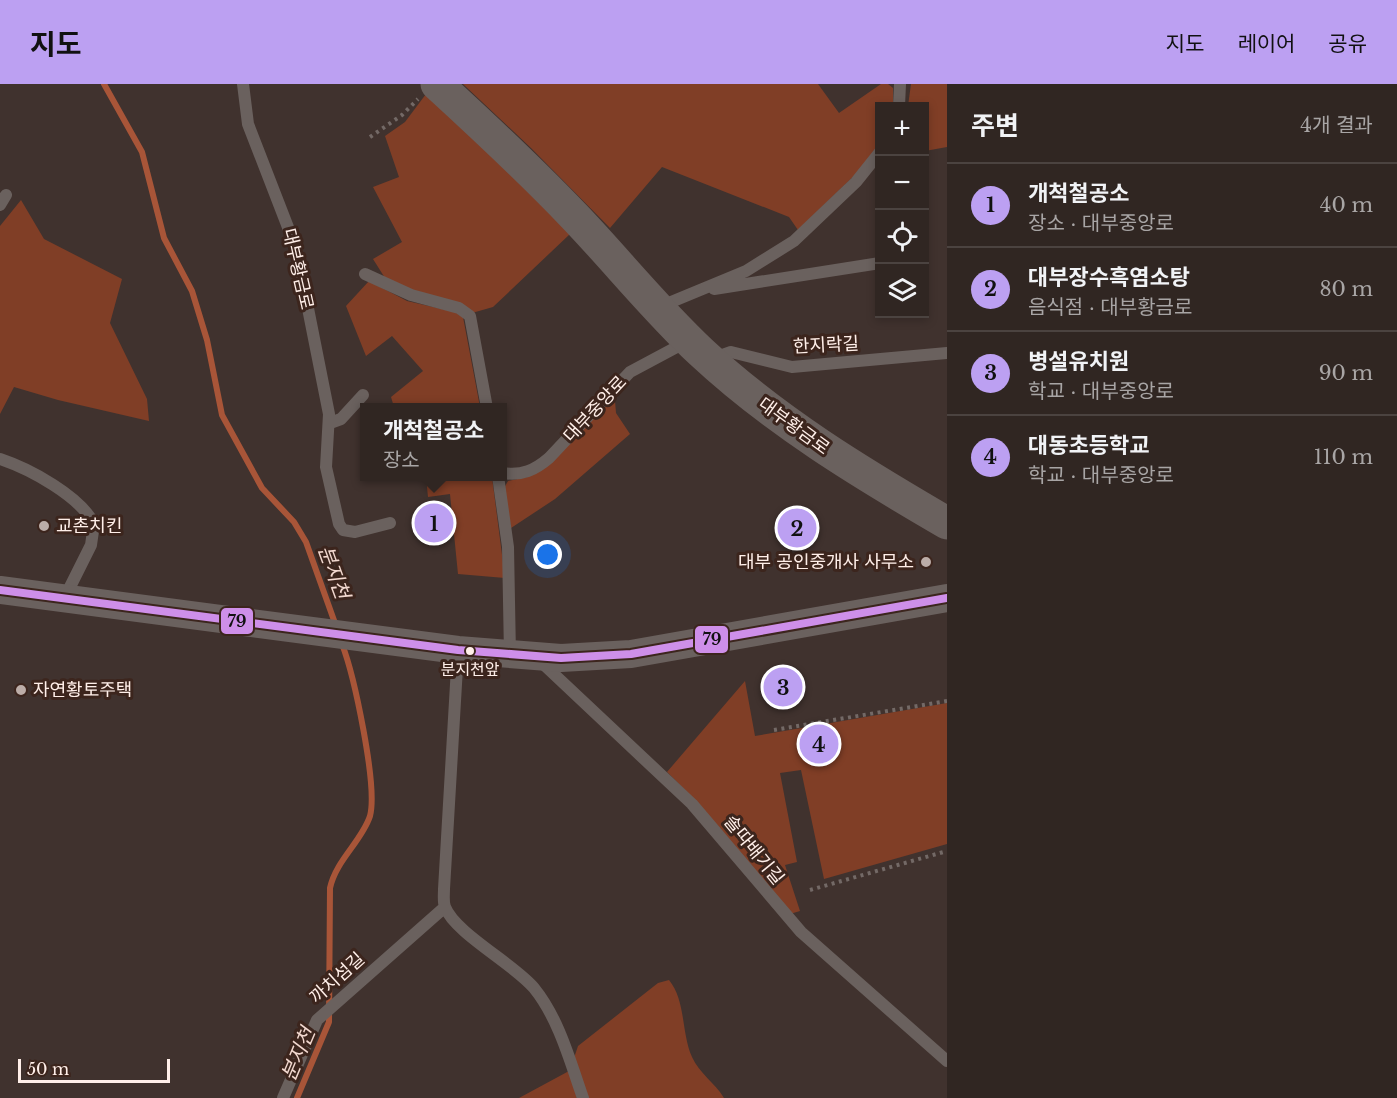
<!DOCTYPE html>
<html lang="ko">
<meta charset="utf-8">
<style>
:root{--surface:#302622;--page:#382e2a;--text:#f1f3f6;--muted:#a8a5a5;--line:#4b4340;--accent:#bca0f2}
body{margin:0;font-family:"Libre Baskerville","Noto Sans KR",serif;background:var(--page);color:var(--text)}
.controls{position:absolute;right:18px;top:18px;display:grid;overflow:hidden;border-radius:0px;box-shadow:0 3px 9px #0003}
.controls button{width:54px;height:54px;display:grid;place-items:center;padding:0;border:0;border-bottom:2px solid var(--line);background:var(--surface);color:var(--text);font:30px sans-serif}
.scale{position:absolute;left:18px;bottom:15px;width:152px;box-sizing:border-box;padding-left:6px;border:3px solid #ffefe9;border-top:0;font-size:16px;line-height:21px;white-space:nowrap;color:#ffefe9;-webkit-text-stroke:4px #3c251d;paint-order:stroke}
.you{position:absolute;left:548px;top:471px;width:21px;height:21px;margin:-15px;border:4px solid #fff;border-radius:50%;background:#1a73e8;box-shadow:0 0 0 9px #1a73e833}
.badge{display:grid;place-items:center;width:39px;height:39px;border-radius:50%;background:var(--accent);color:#111;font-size:20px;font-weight:700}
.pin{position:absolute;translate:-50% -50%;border:3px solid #fff;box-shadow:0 2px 6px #0006}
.popup{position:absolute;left:360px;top:319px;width:147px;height:78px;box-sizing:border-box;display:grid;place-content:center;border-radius:0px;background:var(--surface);filter:drop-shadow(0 2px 4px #0005);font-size:20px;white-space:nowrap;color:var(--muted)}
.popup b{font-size:22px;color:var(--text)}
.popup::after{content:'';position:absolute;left:50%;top:100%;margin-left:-12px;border:12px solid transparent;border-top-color:var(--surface)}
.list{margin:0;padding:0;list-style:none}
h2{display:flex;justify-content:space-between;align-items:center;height:78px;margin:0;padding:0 24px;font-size:26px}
h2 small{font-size:20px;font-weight:400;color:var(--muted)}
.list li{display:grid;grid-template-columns:39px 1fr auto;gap:18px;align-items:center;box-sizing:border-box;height:84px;padding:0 24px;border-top:2px solid var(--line)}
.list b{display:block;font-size:22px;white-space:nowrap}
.list p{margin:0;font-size:20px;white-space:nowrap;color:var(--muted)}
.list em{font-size:20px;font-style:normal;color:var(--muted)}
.icon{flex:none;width:33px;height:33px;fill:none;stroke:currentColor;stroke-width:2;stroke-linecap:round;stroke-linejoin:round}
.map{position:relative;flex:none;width:947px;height:1014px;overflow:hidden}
header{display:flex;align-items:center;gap:36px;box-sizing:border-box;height:84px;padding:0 30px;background:var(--accent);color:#111}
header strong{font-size:28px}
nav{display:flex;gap:33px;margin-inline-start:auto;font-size:21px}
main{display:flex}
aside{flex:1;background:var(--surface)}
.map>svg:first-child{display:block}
.green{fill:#803e26}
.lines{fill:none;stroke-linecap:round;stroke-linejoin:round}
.stream{stroke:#a85538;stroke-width:6}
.path{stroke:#736966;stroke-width:4;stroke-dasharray:3 4.5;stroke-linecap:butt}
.service{stroke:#6a615e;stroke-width:12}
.tertiary{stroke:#6a615e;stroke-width:28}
.secondary{stroke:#6a615e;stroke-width:33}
.bus-1-casing{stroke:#3c251d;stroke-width:12}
.bus-1{stroke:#ce8fe9;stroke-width:8}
.poi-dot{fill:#bcada8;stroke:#3c251d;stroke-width:2}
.bus-dot{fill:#ffefe9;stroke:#3c251d;stroke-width:2}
.labels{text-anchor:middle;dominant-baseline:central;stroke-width:6;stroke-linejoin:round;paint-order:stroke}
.bus-label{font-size:16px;fill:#ffefe9;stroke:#3c251d}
.street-label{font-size:18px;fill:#ffefe9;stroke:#3c251d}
.poi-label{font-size:18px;fill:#ffefe9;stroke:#3c251d;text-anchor:start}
.water-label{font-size:20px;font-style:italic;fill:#f3d9d0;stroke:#3c251d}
.line-badge{stroke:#3c251d;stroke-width:2}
.pale-badge-label{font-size:16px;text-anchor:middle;font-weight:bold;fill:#111}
</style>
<header>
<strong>지도</strong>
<nav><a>지도</a><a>레이어</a><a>공유</a></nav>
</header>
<main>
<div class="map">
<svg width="947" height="1014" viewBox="0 0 947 1014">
<rect width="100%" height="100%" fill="#40322e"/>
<path class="green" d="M 463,0 L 818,0 L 839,29 L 881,0 L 888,0 L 893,4 L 893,22 L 880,22 L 878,64 L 858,88 L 798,146 L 789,133 L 662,83 L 610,144 L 531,64 Z
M 911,0 L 947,0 L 947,63 L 925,67 L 924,22 L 908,22 Z
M 426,10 L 532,109 L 570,150 L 493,223 L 472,229 L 412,208 L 385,194 L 373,175 L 402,158 L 373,103 L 399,93 L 385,52 L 405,38 Z
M 21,116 L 44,155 L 122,195 L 110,239 L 147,315 L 149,337 L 58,316 L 14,303 L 0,330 L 0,142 Z
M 369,197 L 407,217 L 455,228 L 463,233 L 480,323 L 394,323 L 391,313 L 423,287 L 392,252 L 366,272 L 346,222 Z
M 615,317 L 616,329 L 630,350 L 555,415 L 511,444 L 504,404 L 508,397 L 527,393 L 597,328 Z
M 426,393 L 492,393 L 505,494 L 458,490 L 450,410 L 428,413 Z
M 745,597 L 755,652 L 947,619 L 947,760 L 824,795 L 801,686 L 780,689 L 797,778 L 785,781 L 800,827 L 790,830 L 697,718 L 667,688 Z
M 669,896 C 686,917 681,948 692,973 C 699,989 715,999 724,1014 L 588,1014 L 574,974 L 578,962 L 658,899 Z
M 569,987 L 577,1014 L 519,1014 Z"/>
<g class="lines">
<path class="stream" d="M 104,0 L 142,68 L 164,154 L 192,207 L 207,256 L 222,331 L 262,404 L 294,438 L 306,458 L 336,542
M 297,1014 L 329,938 L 330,804 C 336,776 362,757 370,732 C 378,702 354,591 342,560"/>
<path class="path" d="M 370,53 L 402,31 L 418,15
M 774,646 L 947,617
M 810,806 L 947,767"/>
<path class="service" d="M 243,0 L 248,40 L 296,164 L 329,330 L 326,383 L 339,440 L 343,446 L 355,448 L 390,439
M 899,22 L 900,0
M 0,121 L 6,111
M 365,190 L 411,211 L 459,224 L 470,232 L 487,324
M 714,205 L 880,179
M 659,223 L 746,187 L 794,157 L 856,98 L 880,68
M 714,274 L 731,268 L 792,283 L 947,269
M 330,339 L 341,335 L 363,311
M 0,375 C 30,385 80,412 94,440 L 91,461 L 65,513
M 503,389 C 522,392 535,386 549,374 L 630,288 L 688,257
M 498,392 L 508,463 L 510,571
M 458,566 L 444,805 C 444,811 443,818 445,823 C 455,849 514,880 534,904 C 559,935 570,977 583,1014
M 540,577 L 692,720 L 801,848 L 947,977
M 283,1014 L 317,936 L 445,823"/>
<path class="tertiary" d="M 0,506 L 458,566 L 561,574 L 631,570 L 947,514"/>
<path class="secondary" d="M 437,0 C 484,43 530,86 574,132 C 617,177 656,226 701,268 C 775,337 861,389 947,439"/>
<g class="bus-1-casing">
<path id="bus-1" d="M 0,506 L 458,566 L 561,574 L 631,570 L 947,514"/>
</g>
<use href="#bus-1" class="bus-1"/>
</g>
<g class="poi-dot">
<circle cx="44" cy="442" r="6"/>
<circle cx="926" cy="478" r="6"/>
<circle cx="21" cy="606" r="6"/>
</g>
<circle class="bus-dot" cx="470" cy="567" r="5"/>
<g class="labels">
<g class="bus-label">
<text x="470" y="585">분지천앞</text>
</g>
<g class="street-label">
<text transform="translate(298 185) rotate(77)">대부황금로</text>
<text transform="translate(826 261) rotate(-3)">한지락길</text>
<text transform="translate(595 325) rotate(-47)">대부중앙로</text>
<text transform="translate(794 342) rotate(36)">대부황금로</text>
<text transform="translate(754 766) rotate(51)">솔따배기길</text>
<text transform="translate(337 894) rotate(-42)">까치섬길</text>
</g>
<g class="poi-label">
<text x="56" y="442">교촌치킨</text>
<text x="914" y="478" text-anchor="end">대부 공인중개사 사무소</text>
<text x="33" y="606">자연황토주택</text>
</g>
<g class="water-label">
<text transform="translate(334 488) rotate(70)">분지천</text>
<text transform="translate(298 970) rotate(-67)">분지천</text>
</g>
</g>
<g class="line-badge">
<rect x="220" y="523" width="34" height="28" rx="6" fill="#ce8fe9"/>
<rect x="694" y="541" width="35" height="29" rx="6" fill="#ce8fe9"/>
</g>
<g class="pale-badge-label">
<text x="237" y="543">79</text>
<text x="712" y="561">79</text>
</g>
</svg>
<div class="controls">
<button>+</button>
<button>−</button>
<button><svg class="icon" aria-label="locate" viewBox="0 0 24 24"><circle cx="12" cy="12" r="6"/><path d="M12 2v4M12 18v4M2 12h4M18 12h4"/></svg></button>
<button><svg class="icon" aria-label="layers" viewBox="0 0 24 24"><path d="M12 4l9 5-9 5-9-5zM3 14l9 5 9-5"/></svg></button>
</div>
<div class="scale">50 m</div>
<div class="you"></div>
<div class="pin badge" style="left:434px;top:439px">1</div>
<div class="popup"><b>개척철공소</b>장소</div>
<div class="pin badge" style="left:797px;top:444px">2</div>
<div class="pin badge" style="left:783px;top:603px">3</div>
<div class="pin badge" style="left:819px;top:660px">4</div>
</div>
<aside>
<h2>주변<small>4개 결과</small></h2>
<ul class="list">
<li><span class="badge">1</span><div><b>개척철공소</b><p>장소 · 대부중앙로</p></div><em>40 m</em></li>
<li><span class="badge">2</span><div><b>대부장수흑염소탕</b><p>음식점 · 대부황금로</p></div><em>80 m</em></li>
<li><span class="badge">3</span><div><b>병설유치원</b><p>학교 · 대부중앙로</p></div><em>90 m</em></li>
<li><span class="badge">4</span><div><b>대동초등학교</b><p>학교 · 대부중앙로</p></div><em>110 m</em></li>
</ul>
</aside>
</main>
